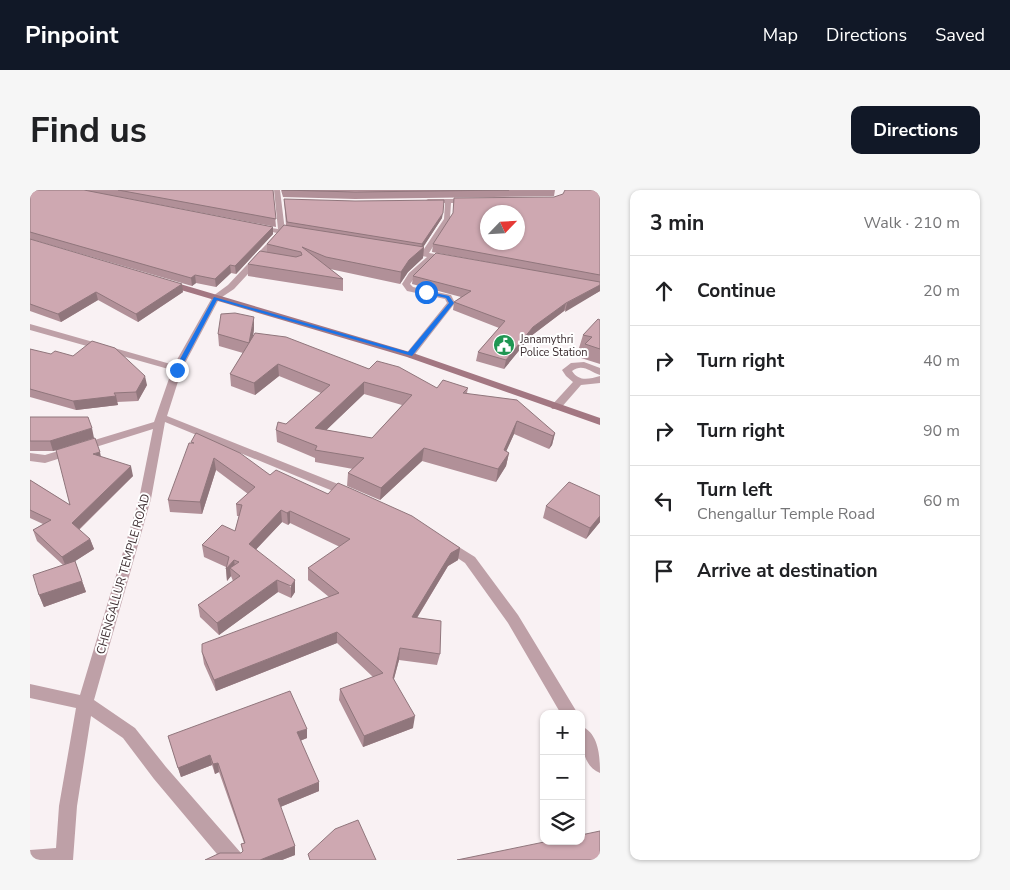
<!DOCTYPE html>
<meta charset="utf-8">
<style>
:root{--surface:#fff;--page:#f6f6f6;--text:#202124;--muted:#757577;--line:#e0e0e0;--accent:#111827}
body{margin:0;font-family:"Nunito Sans",sans-serif;background:var(--page);color:var(--text)}
.controls{position:absolute;right:15px;bottom:15px;display:grid;overflow:hidden;border-radius:10px;box-shadow:0 1px 4px #0004}
.controls button{width:45px;height:45px;display:grid;place-items:center;padding:0;border:0;border-bottom:1px solid var(--line);background:var(--surface);color:var(--text);font:25px sans-serif}
.compass{position:absolute;left:450px;top:15px;width:45px;height:45px;border-radius:50%;background:var(--surface);box-shadow:0 1px 4px #0004;rotate:65deg}
.stop{position:absolute;width:15px;height:15px;margin:-11px;border:4px solid #1a73e8;border-radius:50%;background:#fff}
.stop.end{background:#1a73e8;border-color:#fff;box-shadow:0 1px 5px #0008}
.list{margin:0;padding:0;list-style:none}
h2{display:flex;justify-content:space-between;align-items:center;height:65px;margin:0;padding:0 20px;font-size:21px}
h2 small{font-size:16px;font-weight:400;color:var(--muted)}
.list li{display:grid;grid-template-columns:32px 1fr auto;gap:15px;align-items:center;box-sizing:border-box;height:70px;padding:0 20px;border-top:1px solid var(--line)}
.list b{display:block;font-size:19px;white-space:nowrap}
.list p{margin:0;font-size:16px;white-space:nowrap;color:var(--muted)}
.list em{font-size:16px;font-style:normal;color:var(--muted)}
.icon{flex:none;width:28px;height:28px;fill:none;stroke:currentColor;stroke-width:2;stroke-linecap:round;stroke-linejoin:round}
.map{position:relative;flex:none;width:570px;height:670px;overflow:hidden;border-radius:10px}
header{display:flex;align-items:center;gap:30px;box-sizing:border-box;height:70px;padding:0 25px;background:var(--accent);color:#fff}
header strong{font-size:24px}
nav{display:flex;gap:28px;margin-inline-start:auto;font-size:18px}
.intro{display:flex;align-items:center;justify-content:space-between;box-sizing:border-box;height:120px;padding:0 30px}
h1{margin:0;font-size:35px}
.button{padding:12px 22px;border-radius:10px;background:var(--accent);color:#fff;font-size:18px;font-weight:700}
main{display:flex;gap:30px;padding:0 30px}
aside{flex:1;background:var(--surface);border-radius:10px;box-shadow:0 1px 4px #0004}
.map>svg:first-child{display:block}
.lines{fill:none;stroke-linecap:round;stroke-linejoin:round}
.lane{fill:#bea0a7;fill-rule:evenodd}
.street{fill:#bea0a7;fill-rule:evenodd}
.secondary{fill:#a37782;fill-rule:evenodd}
.wall{fill:#b19098;fill-rule:evenodd}
.shaded-wall{fill:#90767c}
.building{fill:#cea8b1;stroke:#90767c;fill-rule:evenodd}
.route{fill:#1a73e8}
.labels{text-anchor:middle;dominant-baseline:central;stroke-width:4;stroke-linejoin:round;paint-order:stroke}
.far-poi-label{font-size:11px;fill:#3e2f32;stroke:#fff;text-anchor:start}
.street-label{font-size:12px;fill:#3e2f32;stroke:#fff}
</style>
<header>
<strong>Pinpoint</strong>
<nav><a>Map</a><a>Directions</a><a>Saved</a></nav>
</header>
<div class="intro"><h1>Find us</h1><a class="button">Directions</a></div>
<main>
<div class="map">
<svg width="570" height="670" viewBox="0 0 570 670">
<rect width="100%" height="100%" fill="#f9f1f3"/>
<g class="lines">
<path class="lane" d="M 554,172 L 570,178 L 570,185 C 560,182 553,173 542,181 C 549,192 559,189 570,186 L 570,193 L 551,195 L 530,219 L 522,219 L 521,217 L 522,215 L 543,192 L 536,186 L 532,180 L 541,173 Z"/>
<path class="street" d="M 244,0 L 250,0 L 255,41 L 264,44 L 260,46 L 254,45 L 204,99 L 189,109 L 152,179 L 137,226 L 323,300 L 325,303 L 319,307 L 315,306 L 135,232 L 121,309 L 64,510 L 105,538 L 136,577 L 211,663 L 213,670 L 192,670 L 124,589 L 93,548 L 61,526 L 47,616 L 43,670 L 0,670 L 0,660 L 26,658 L 29,616 L 46,518 L 0,508 L 0,494 L 50,505 L 109,309 L 123,239 L 15,273 L 0,271 L 0,263 L 15,265 L 124,232 L 142,180 L 0,140 L 0,134 L 144,175 L 183,106 L 198,95 L 247,43 L 224,38 L 228,36 L 248,39 Z
M 398,9 L 440,9 L 443,11 L 440,13 L 421,13 L 420,29 L 399,63 L 423,67 L 423,71 L 404,69 L 385,87 L 380,94 L 383,97 L 421,105 L 425,113 L 383,167 L 380,168 L 375,165 L 417,113 L 415,109 L 377,101 L 372,94 L 379,83 L 397,67 L 374,62 L 378,60 L 392,62 L 414,29 L 415,13 L 396,12 L 395,11 Z
M 416,349 L 445,367 L 488,425 L 548,524 L 531,524 L 478,433 L 435,373 L 411,357 L 410,354 L 411,351 Z
M 551,536 C 569,543 570,567 570,583 C 552,576 551,552 551,536 Z"/>
<path class="secondary" d="M 134,91 L 140,91 L 383,163 L 570,228 L 570,235 L 377,167 L 134,95 Z"/>
</g>
<path class="wall" d="M 0,0 L 243,0 L 246,37 L 64,2 L 243,37 L 243,44 L 206,84 L 201,83 L 186,97 L 166,93 L 162,96 L 0,49 Z
M 251,0 L 525,0 L 524,6 L 325,9 L 253,7 Z
M 570,0 L 570,101 L 534,121 L 501,146 L 474,179 L 446,171 L 448,162 L 469,138 L 423,120 L 424,112 L 431,107 L 382,94 L 383,86 L 479,76 L 402,62 L 403,54 L 524,7 Z
M 254,9 L 412,28 L 393,57 L 394,57 L 393,68 L 378,82 L 370,94 L 300,79 L 313,89 L 313,101 L 218,86 L 218,74 L 237,62 L 237,54 L 256,35 Z
M 0,49 L 153,102 L 108,132 L 68,110 L 31,132 L 0,121 Z
M 570,130 L 570,174 L 551,168 L 554,160 L 549,158 L 553,145 Z
M 224,139 L 223,146 L 407,198 L 438,198 L 437,203 L 525,243 L 522,255 L 519,259 L 484,244 L 476,261 L 479,263 L 476,276 L 466,292 L 392,271 L 350,310 L 317,296 L 318,283 L 323,279 L 285,272 L 285,268 L 247,252 L 246,240 L 256,234 L 291,203 L 249,186 L 225,205 L 201,196 L 200,184 L 213,163 L 189,156 L 188,144 ZM 334,204 L 372,215 L 342,248 L 296,240 Z
M 0,159 L 117,195 L 108,211 L 87,212 L 88,215 L 46,220 L 0,207 Z
M 0,227 L 64,248 L 23,261 L 0,261 Z
M 161,252 L 240,285 L 298,304 L 430,358 L 428,370 L 418,376 L 387,428 L 410,464 L 407,475 L 369,470 L 364,489 L 383,538 L 333,557 L 309,510 L 310,499 L 343,487 L 307,453 L 186,501 L 174,474 L 172,462 L 299,407 L 278,390 L 278,378 L 310,357 L 260,333 L 258,335 L 252,332 L 226,359 L 265,402 L 261,408 L 248,402 L 189,445 L 170,427 L 168,415 L 203,391 L 201,386 L 197,391 L 196,377 L 174,367 L 172,355 L 205,341 L 209,326 L 207,326 L 206,314 L 218,304 L 186,280 L 172,324 L 140,322 L 138,310 L 162,253 Z
M 71,267 L 103,286 L 49,340 L 60,349 L 64,359 L 45,371 L 56,402 L 14,417 L 9,405 L 33,375 L 7,351 L 3,340 L 13,334 L 0,328 L 0,290 L 40,315 Z
M 570,306 L 570,332 L 556,349 L 513,328 L 516,316 Z
M 138,546 L 277,548 L 270,551 L 289,601 L 250,617 L 265,656 L 265,665 L 252,670 L 175,670 L 211,663 L 213,662 L 211,654 L 214,653 L 189,582 L 185,584 L 182,575 L 151,587 Z"/>
<path class="shaded-wall" d="M 413,23 L 412,28 L 392,59 L 394,57 L 393,68 L 378,82 L 370,94 L 371,82 L 379,70 L 391,59 L 392,54 Z
M 243,37 L 243,44 L 206,84 L 205,76 Z
M 200,75 L 201,83 L 186,97 L 185,89 Z
M 165,85 L 166,93 L 162,96 L 161,88 Z
M 152,94 L 153,102 L 108,132 L 106,124 Z
M 570,95 L 570,101 L 535,122 L 537,113 Z
M 66,102 L 68,110 L 31,132 L 28,124 Z
M 536,113 L 534,121 L 501,146 L 474,179 L 476,170 L 503,137 Z
M 224,127 L 224,139 L 220,165 L 219,153 Z
M 248,174 L 249,186 L 225,205 L 224,193 Z
M 115,186 L 117,195 L 108,211 L 106,202 Z
M 334,192 L 334,204 L 285,251 L 285,238 Z
M 86,206 L 88,215 L 46,220 L 43,211 Z
M 487,231 L 484,244 L 471,273 L 474,260 Z
M 62,238 L 64,248 L 23,261 L 20,251 Z
M 525,243 L 522,255 L 519,259 L 523,246 Z
M 394,258 L 392,271 L 350,310 L 351,298 Z
M 70,262 L 72,272 L 63,264 Z
M 479,263 L 476,276 L 466,292 L 468,279 Z
M 184,268 L 186,280 L 172,324 L 170,312 Z
M 101,276 L 103,286 L 45,343 L 42,333 Z
M 251,320 L 252,332 L 220,366 L 219,354 Z
M 260,321 L 260,333 L 258,335 L 257,323 Z
M 570,326 L 570,332 L 556,349 L 560,338 Z
M 60,349 L 64,359 L 36,377 L 32,367 Z
M 430,358 L 428,370 L 418,376 L 380,439 L 382,427 L 421,363 Z
M 204,370 L 206,382 L 200,378 L 201,386 L 197,391 L 196,379 Z
M 247,390 L 248,402 L 189,445 L 187,433 Z
M 265,390 L 265,402 L 261,408 L 261,396 Z
M 52,391 L 56,402 L 14,417 L 9,405 Z
M 307,442 L 307,453 L 186,501 L 184,490 Z
M 370,458 L 369,470 L 361,499 L 363,488 Z
M 385,526 L 383,538 L 333,557 L 334,546 Z
M 277,539 L 277,548 L 267,552 L 267,542 Z
M 180,565 L 182,575 L 151,587 L 148,578 Z
M 188,573 L 189,582 L 185,584 L 183,574 Z
M 289,592 L 289,601 L 248,618 L 248,609 Z
M 265,656 L 265,665 L 252,670 L 230,670 Z"/>
<path class="building" d="M 0,0 L 54,0 L 243,37 L 205,76 L 200,75 L 185,89 L 165,85 L 161,88 L 0,42 Z
M 88,0 L 243,0 L 246,29 Z
M 252,0 L 479,0 L 325,2 Z
M 535,0 L 570,0 L 570,85 L 403,54 L 423,23 L 424,8 L 524,7 L 533,4 ZM 458,22 L 488,22 L 488,52 L 458,52 Z
M 254,9 L 325,11 L 414,10 L 413,23 L 392,54 L 257,32 Z
M 254,35 L 394,57 L 379,70 L 371,82 L 296,67 L 272,57 L 313,89 L 218,74 L 230,61 L 266,67 L 272,65 L 271,62 L 237,54 Z
M 0,49 L 152,94 L 106,124 L 66,102 L 28,124 L 0,114 Z
M 406,63 L 570,92 L 570,95 L 536,113 L 503,137 L 476,170 L 448,162 L 475,131 L 424,112 L 441,101 L 383,86 Z
M 205,123 L 224,127 L 219,153 L 225,143 L 256,147 L 339,179 L 347,171 L 369,177 L 407,198 L 413,190 L 438,198 L 433,203 L 487,210 L 525,243 L 523,246 L 487,231 L 474,260 L 479,263 L 468,279 L 394,258 L 351,298 L 318,283 L 334,268 L 285,260 L 287,256 L 246,240 L 248,232 L 256,234 L 300,195 L 248,174 L 224,193 L 200,184 L 219,153 L 188,144 L 191,124 ZM 334,192 L 382,205 L 342,248 L 285,238 Z
M 568,129 L 570,130 L 570,159 L 555,154 L 562,147 L 553,145 Z
M 62,151 L 85,158 L 115,186 L 106,202 L 84,203 L 86,206 L 43,211 L 0,199 L 0,159 L 21,164 L 25,161 L 43,166 Z
M 0,227 L 58,227 L 62,238 L 20,251 L 0,251 Z
M 166,243 L 210,263 L 240,285 L 246,280 L 298,304 L 308,293 L 322,299 L 382,326 L 430,358 L 421,363 L 382,427 L 411,431 L 410,464 L 370,458 L 363,488 L 385,526 L 334,546 L 310,499 L 353,483 L 307,442 L 184,490 L 172,462 L 172,454 L 309,403 L 278,378 L 320,349 L 260,321 L 257,323 L 251,320 L 219,354 L 265,390 L 261,396 L 247,390 L 187,433 L 168,415 L 210,386 L 200,378 L 209,372 L 204,370 L 196,379 L 199,367 L 172,355 L 192,335 L 205,341 L 212,315 L 206,314 L 225,297 L 184,268 L 170,312 L 138,310 L 159,253 L 164,253 L 161,252 Z
M 65,248 L 70,262 L 63,264 L 101,276 L 42,333 L 60,349 L 32,367 L 3,340 L 21,330 L 0,320 L 0,290 L 40,315 L 26,260 Z
M 539,292 L 570,306 L 570,326 L 560,338 L 516,316 Z
M 45,371 L 52,391 L 9,405 L 3,385 Z
M 260,501 L 277,539 L 267,542 L 289,592 L 248,609 L 265,656 L 230,670 L 175,670 L 190,663 L 211,663 L 213,661 L 211,654 L 215,653 L 188,573 L 183,574 L 180,565 L 148,578 L 138,546 Z
M 328,630 L 346,670 L 280,670 L 278,664 L 305,639 Z
M 570,641 L 570,670 L 427,670 L 519,651 L 551,651 L 551,645 Z"/>
<path class="route" d="M 396,101 L 419,106 L 424,113 L 382,166 L 187,110 L 150,180 L 147,181 L 144,180 L 184,107 L 378,162 L 419,113 L 416,108 L 394,103 Z"/>
<defs>
<g id="civic-disc" transform="scale(1.125)"><circle r="9.5" fill="#1f9652" stroke="#fff"/><path d="M-.6-6.5H3V-4.5H.6V-3L4-1V1h2V6H-6V1h2V-1L-.6-3ZM-1.2 2.5V6h2.4V2.5Z" fill="#fff"/></g>
</defs>
<g fill-rule="evenodd">
<use href="#civic-disc" x="474" y="155"/>
</g>
<g class="labels">
<g class="far-poi-label">
<text x="490" y="149">Janamythri<tspan x="490" dy="13">Police Station</tspan></text>
</g>
<g class="street-label">
<text transform="translate(93 384) rotate(-74)">CHENGALLUR TEMPLE ROAD</text>
</g>
</g>
</svg>
<div class="controls">
<button>+</button>
<button>−</button>
<button><svg class="icon" aria-label="layers" viewBox="0 0 24 24"><path d="M12 4l9 5-9 5-9-5zM3 14l9 5 9-5"/></svg></button>
</div>
<svg class="compass" viewBox="-18 -18 36 36"><path d="M0-13l5 13h-10z" fill="#e53935"/><path d="M0 13l5-13h-10z" fill="#757577"/></svg>
<div class="stop" style="left:396px;top:102px"></div>
<div class="stop end" style="left:147px;top:180px"></div>
</div>
<aside>
<h2>3 min<small>Walk · 210 m</small></h2>
<ul class="list">
<li><svg class="icon" aria-label="ahead" viewBox="0 0 24 24"><path d="M12 20V5M6 11l6-6 6 6"/></svg><div><b>Continue</b></div><em>20 m</em></li>
<li><svg class="icon" aria-label="right" viewBox="0 0 24 24"><path d="M7 20v-9h11M14 6l5 5-5 5"/></svg><div><b>Turn right</b></div><em>40 m</em></li>
<li><svg class="icon" aria-label="right" viewBox="0 0 24 24"><path d="M7 20v-9h11M14 6l5 5-5 5"/></svg><div><b>Turn right</b></div><em>90 m</em></li>
<li><svg class="icon" aria-label="left" viewBox="0 0 24 24"><path d="M17 20v-9H6M10 6l-5 5 5 5"/></svg><div><b>Turn left</b><p>Chengallur Temple Road</p></div><em>60 m</em></li>
<li><svg class="icon" aria-label="arrive" viewBox="0 0 24 24"><path d="M6 21V4h12l-3 4 3 4H6"/></svg><div><b>Arrive at destination</b></div></li>
</ul>
</aside>
</main>
